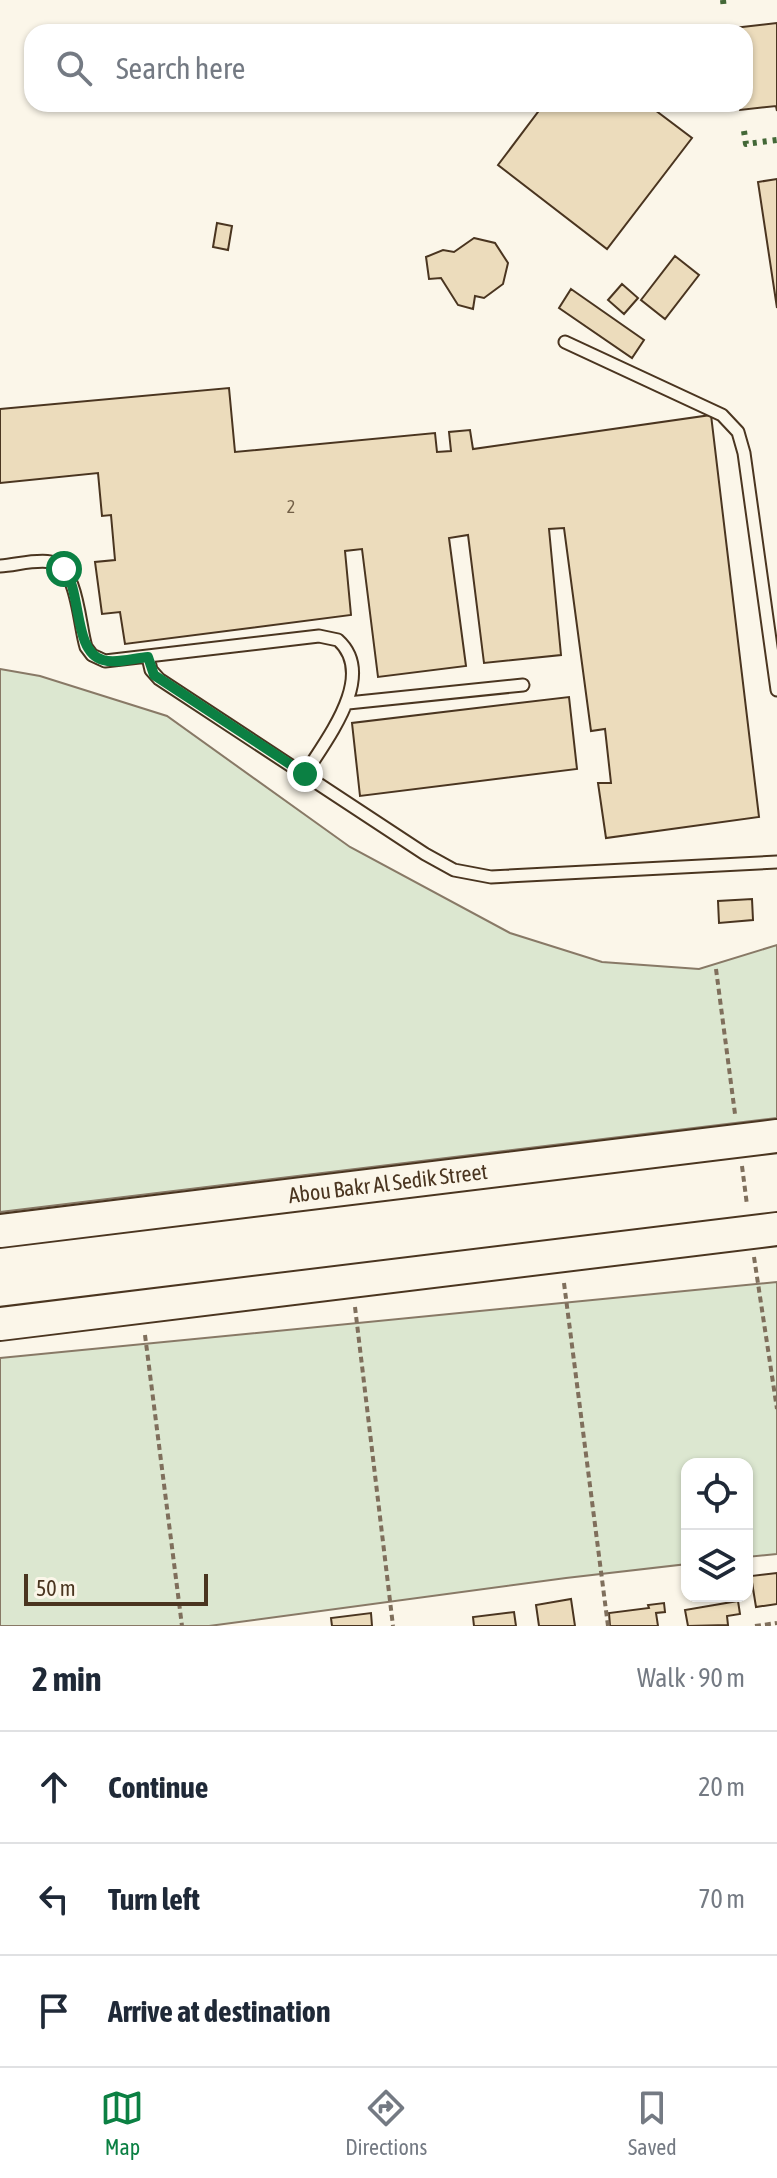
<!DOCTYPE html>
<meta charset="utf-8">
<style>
:root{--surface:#fff;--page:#f2f2f3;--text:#1f2937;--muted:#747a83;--line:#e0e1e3;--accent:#0b8043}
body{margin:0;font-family:"Asap Condensed",sans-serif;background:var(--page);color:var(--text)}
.controls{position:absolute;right:24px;bottom:24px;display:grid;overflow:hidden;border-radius:16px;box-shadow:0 2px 6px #0004}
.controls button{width:72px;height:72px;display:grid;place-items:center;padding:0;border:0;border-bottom:2px solid var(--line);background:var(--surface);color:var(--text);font:40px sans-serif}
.scale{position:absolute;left:24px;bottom:20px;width:184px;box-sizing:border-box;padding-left:8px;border:4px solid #4a3520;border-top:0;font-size:22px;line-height:28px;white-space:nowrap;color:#4a3520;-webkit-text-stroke:6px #fbf6e9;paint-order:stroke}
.stop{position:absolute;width:24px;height:24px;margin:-18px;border:6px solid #0b8043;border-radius:50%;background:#fff}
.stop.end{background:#0b8043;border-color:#fff;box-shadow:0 2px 8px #0008}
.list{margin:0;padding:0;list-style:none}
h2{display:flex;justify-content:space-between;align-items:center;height:104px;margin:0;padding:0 32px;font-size:34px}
h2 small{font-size:26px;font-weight:400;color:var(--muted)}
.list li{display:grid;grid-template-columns:52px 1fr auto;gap:24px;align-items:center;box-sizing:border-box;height:112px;padding:0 32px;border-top:2px solid var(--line)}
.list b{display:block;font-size:30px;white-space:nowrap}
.list em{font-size:26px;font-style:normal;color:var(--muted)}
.icon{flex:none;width:44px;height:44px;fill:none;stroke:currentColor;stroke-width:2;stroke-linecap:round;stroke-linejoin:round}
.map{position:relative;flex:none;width:777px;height:1626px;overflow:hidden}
.search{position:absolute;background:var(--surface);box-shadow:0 2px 6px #0004;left:24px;right:24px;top:24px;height:88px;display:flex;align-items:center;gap:20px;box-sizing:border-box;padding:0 28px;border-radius:24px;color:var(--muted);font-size:30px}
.sheet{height:440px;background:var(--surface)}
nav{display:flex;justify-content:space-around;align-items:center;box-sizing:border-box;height:112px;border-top:2px solid var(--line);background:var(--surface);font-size:22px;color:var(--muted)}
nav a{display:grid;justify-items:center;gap:4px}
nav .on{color:var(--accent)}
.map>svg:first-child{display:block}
.green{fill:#dce7d0;stroke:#887966;stroke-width:2}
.building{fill:#ecdcbc;stroke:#4a3520;stroke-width:2}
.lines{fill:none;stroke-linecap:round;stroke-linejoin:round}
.service-casing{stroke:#4a3520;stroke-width:15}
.secondary-casing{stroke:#4a3520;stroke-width:36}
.path{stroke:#7f6f5c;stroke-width:4;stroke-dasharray:6 4;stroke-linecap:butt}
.service{stroke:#fbf6e9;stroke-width:11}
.secondary{stroke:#fbf6e9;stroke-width:32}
.hedge{stroke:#436837;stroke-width:6;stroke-dasharray:4 6;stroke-linecap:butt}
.route{stroke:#0b8043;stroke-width:10}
.labels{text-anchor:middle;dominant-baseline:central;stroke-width:6;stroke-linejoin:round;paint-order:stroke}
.number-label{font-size:18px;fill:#725f47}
.street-label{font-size:22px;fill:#4a3520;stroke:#fbf6e9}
</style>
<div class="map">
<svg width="777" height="1626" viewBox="0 0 777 1626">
<rect width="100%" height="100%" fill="#fbf6e9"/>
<path class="green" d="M 0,669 L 40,676 L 167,716 L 350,847 L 510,933 L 602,962 L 699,969 L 777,945 L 777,1118 L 0,1212 Z
M 777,1282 L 777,1554 L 747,1557 L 747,1464 L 687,1464 L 687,1564 L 566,1578 L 209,1626 L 0,1626 L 0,1358 Z"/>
<path class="building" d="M 777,23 L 777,111 L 776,106 L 740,110 L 739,104 L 745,104 L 745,32 L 716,30 Z
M 544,104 L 647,104 L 692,138 L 607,249 L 498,165 Z
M 777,179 L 777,308 L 758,182 Z
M 217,223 L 232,226 L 228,250 L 213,247 Z
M 474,238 L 495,243 L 508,263 L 503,284 L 484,298 L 475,296 L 473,309 L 458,305 L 441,278 L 429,279 L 426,257 L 443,250 L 454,252 Z
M 675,256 L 699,275 L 665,319 L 641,300 Z
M 622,284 L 638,298 L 624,314 L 608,300 Z
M 571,289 L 644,340 L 632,358 L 559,308 Z
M 229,388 L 235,452 L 435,433 L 437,452 L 451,451 L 449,432 L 470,430 L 473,449 L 711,415 L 759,817 L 606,838 L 598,783 L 611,783 L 605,729 L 591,731 L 564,528 L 549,529 L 561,655 L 484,663 L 468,535 L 449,538 L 466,666 L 378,677 L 362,549 L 345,551 L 351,615 L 125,644 L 120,612 L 102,614 L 95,562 L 115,560 L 111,515 L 102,516 L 98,473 L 0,483 L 0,409 Z
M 569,697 L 577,769 L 360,796 L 352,723 Z
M 752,899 L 753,920 L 719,923 L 718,901 Z
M 777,1573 L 777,1604 L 756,1607 L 751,1576 Z
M 571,1599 L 575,1626 L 539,1626 L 536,1605 Z
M 738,1601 L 740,1614 L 727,1616 L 728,1625 L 688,1626 L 685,1610 Z
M 664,1603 L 665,1612 L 656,1613 L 658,1626 L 610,1626 L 609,1613 L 649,1608 L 648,1605 Z
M 514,1612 L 516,1626 L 474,1626 L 473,1617 Z
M 371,1613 L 372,1626 L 332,1626 L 331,1618 Z"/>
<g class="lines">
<g class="service-casing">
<path id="service" d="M 565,342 L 722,415 L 738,432 L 744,453 L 777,690
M 0,566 C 16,565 36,559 51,562 C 78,567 79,625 86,647 L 92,655 L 105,661 L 319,636 L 338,640 C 378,676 325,741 305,774
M 148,657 L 151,670 L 159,679 L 425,854 L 454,870 L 491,877 L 777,862
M 348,703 L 523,685"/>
</g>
<g class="secondary-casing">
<path id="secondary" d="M 0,1231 L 777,1136
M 0,1324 L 777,1229"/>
</g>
<path class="path" d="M 716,969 L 735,1114
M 742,1166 L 747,1205
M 754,1257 L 777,1409
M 564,1283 L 608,1626
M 355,1307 L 393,1626
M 145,1335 L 182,1626
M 755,1626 L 777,1623"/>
<use href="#service" class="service"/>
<use href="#secondary" class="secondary"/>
<path class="hedge" d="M 723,0 L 724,9
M 744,131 L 746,144 L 777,140"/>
</g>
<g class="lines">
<path class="route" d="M 64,569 C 82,591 73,652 103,660 C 116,664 134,658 148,657 L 154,675 L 305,774"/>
</g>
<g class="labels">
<g class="number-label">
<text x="291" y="506">2</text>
</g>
<g class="street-label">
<text transform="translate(388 1183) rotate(-7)">Abou Bakr Al Sedik Street</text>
</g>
</g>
</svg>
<div class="controls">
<button><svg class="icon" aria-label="locate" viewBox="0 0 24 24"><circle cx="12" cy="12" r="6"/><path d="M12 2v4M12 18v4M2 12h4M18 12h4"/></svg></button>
<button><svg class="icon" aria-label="layers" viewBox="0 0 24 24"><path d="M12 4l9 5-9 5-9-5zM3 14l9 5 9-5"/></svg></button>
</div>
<div class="scale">50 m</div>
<div class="stop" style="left:64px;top:569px"></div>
<div class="stop end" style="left:305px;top:774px"></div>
<div class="search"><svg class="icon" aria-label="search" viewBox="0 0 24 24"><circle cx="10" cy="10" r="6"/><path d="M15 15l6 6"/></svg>Search here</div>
</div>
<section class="sheet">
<h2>2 min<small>Walk · 90 m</small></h2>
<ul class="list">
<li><svg class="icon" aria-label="ahead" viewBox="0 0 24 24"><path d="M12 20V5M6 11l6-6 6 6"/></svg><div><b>Continue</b></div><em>20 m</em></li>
<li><svg class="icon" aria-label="left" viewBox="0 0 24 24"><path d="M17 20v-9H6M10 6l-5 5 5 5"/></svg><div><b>Turn left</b></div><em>70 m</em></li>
<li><svg class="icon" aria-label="arrive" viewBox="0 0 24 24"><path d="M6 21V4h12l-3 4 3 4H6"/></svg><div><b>Arrive at destination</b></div></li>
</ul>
</section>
<nav>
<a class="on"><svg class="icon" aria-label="map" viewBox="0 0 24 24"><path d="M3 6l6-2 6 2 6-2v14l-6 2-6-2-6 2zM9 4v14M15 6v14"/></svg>Map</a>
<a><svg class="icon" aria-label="directions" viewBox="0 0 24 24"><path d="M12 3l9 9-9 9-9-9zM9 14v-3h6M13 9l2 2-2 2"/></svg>Directions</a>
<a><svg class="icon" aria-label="saved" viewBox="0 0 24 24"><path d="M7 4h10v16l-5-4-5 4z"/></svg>Saved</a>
</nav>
